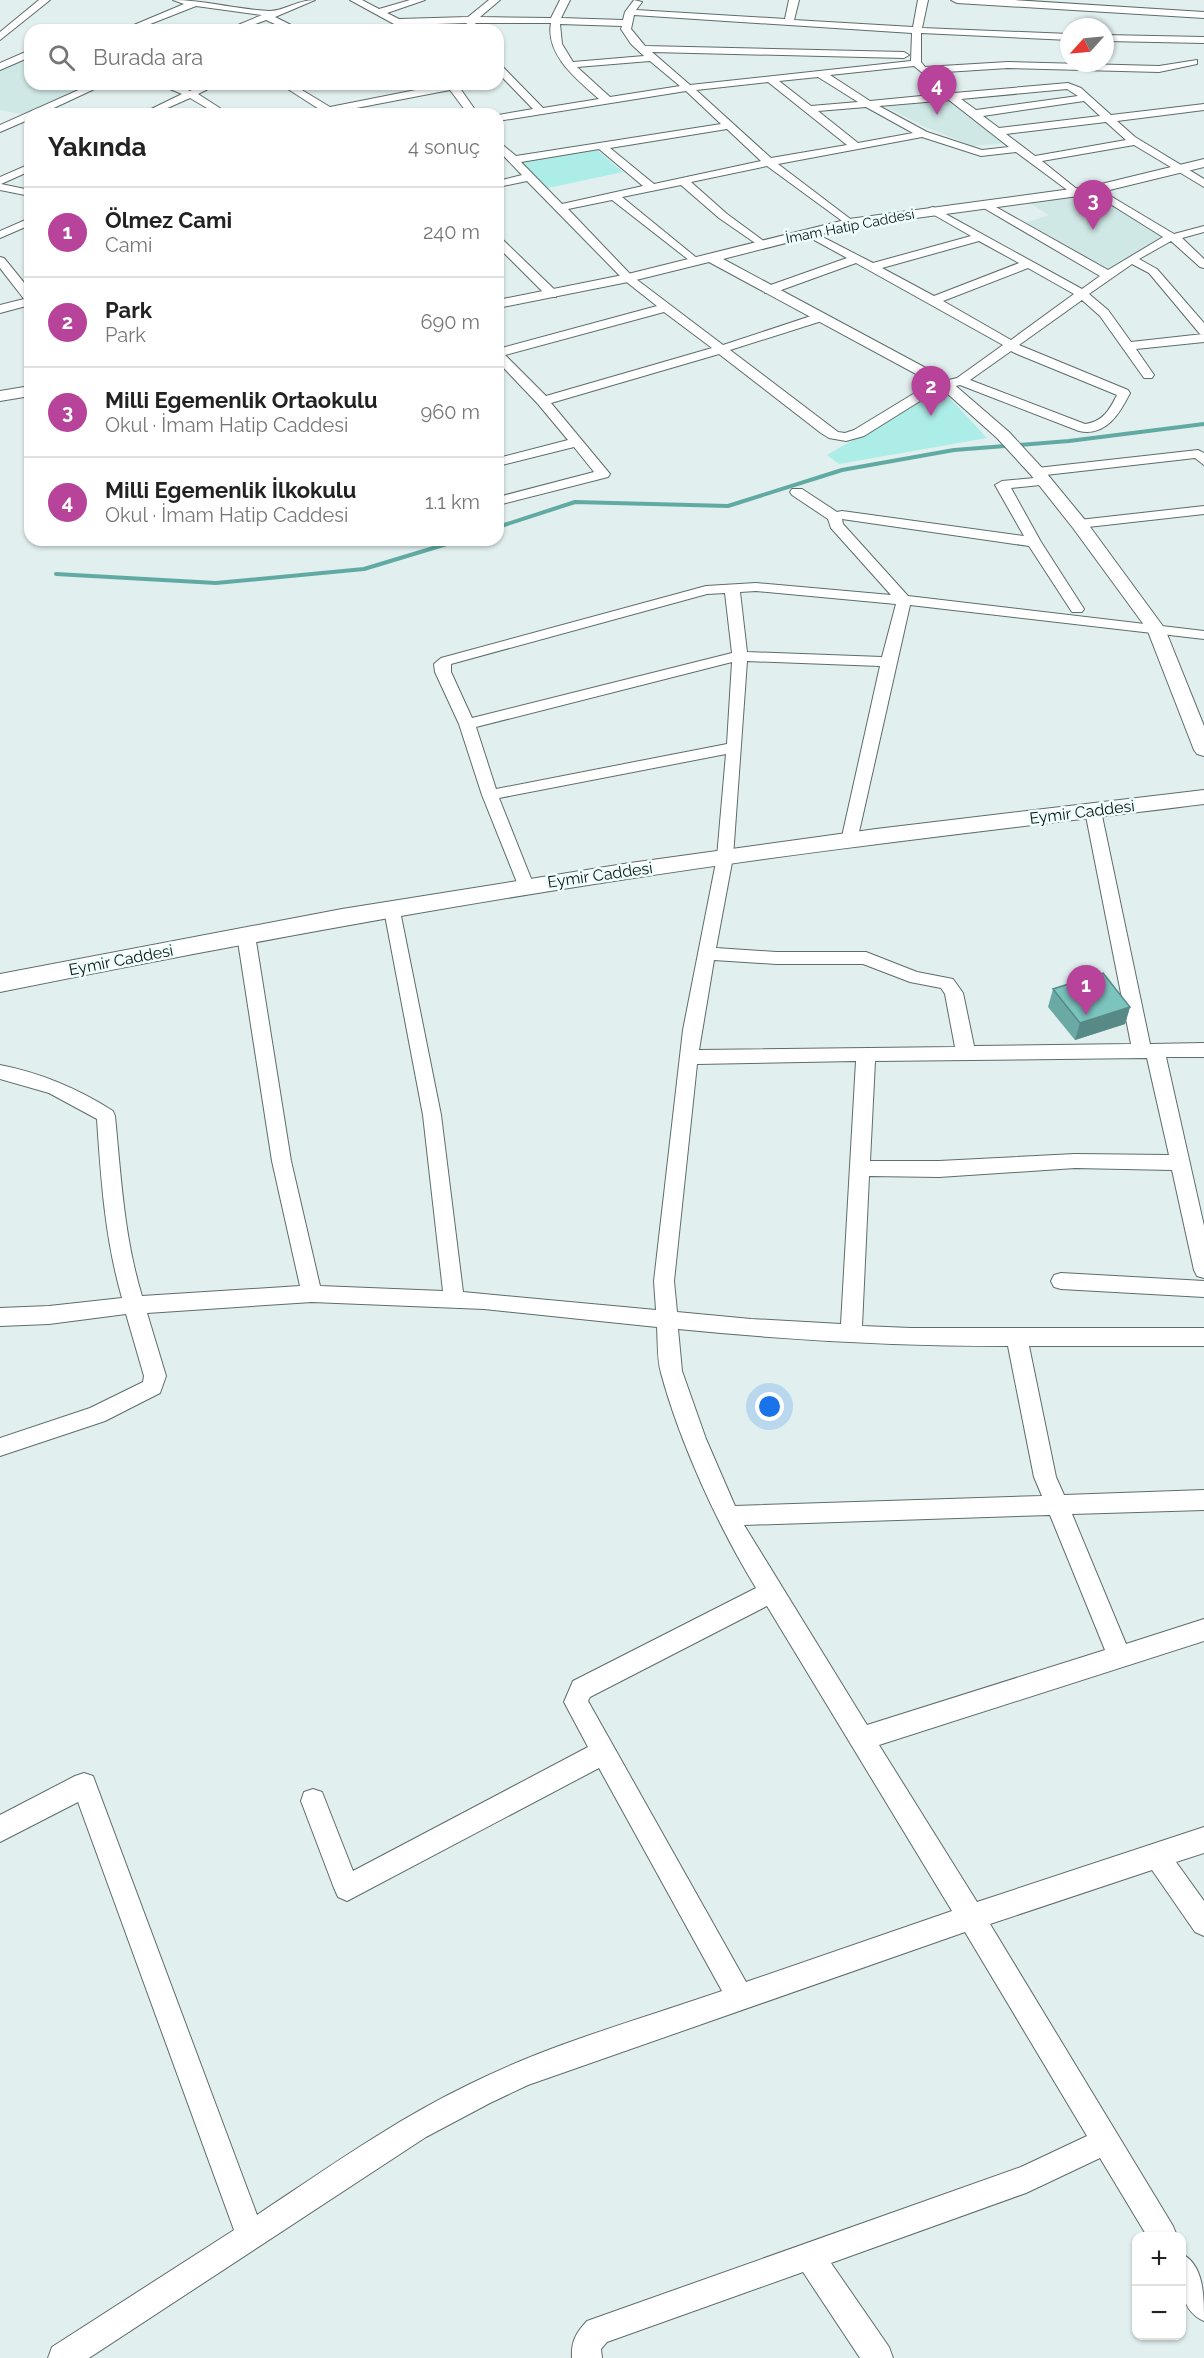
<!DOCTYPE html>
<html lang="tr">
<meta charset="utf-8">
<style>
:root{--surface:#fff;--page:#f6f6f6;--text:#222;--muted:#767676;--line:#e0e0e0;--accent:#b8439a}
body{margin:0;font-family:Raleway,sans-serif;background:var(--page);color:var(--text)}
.controls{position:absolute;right:18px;bottom:18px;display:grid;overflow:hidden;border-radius:12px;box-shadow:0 2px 4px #0004}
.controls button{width:54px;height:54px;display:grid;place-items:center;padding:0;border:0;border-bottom:2px solid var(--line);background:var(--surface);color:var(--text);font:30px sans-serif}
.compass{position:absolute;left:1060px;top:18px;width:54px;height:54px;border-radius:50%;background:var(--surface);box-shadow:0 2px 4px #0004;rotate:243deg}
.you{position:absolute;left:770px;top:1407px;width:21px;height:21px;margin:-15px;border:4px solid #fff;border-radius:50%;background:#1a73e8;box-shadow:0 0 0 9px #1a73e833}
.badge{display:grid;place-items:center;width:39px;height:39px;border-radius:50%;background:var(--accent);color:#fff;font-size:20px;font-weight:700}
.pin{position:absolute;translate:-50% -50px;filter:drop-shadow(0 2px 3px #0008)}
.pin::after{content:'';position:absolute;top:32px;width:21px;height:18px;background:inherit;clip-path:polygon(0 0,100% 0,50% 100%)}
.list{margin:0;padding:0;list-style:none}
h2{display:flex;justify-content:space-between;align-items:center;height:78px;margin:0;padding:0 24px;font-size:26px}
h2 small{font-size:20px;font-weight:400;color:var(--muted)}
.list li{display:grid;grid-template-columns:39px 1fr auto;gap:18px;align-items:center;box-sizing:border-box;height:90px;padding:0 24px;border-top:2px solid var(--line)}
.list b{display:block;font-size:22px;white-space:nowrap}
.list p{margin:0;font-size:20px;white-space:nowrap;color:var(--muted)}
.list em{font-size:20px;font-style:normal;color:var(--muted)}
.icon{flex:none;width:33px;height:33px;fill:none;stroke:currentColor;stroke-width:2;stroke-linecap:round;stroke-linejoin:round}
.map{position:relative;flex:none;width:1204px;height:2358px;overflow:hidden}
.search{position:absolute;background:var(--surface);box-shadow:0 2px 4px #0004;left:24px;top:24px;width:480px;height:66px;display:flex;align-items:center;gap:15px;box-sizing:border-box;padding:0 21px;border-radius:18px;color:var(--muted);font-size:22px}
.panel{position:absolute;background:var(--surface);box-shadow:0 2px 4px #0004;left:24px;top:108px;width:480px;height:438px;border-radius:18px}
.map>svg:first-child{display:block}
.built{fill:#cfe8e5}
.green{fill:#adede7}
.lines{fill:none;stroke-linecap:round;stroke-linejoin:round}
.stream{stroke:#61aaa4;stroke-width:4}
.minor-casing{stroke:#5e6c6a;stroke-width:2}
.tertiary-casing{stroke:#5e6c6a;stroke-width:2}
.secondary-casing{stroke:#5e6c6a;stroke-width:2}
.minor{fill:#fff;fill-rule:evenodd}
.tertiary{fill:#fff;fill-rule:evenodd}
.secondary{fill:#fff;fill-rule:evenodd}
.wall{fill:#6ba9a4}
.shaded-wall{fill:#578a86}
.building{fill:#7cc5bf;stroke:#578a86;stroke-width:1.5}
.labels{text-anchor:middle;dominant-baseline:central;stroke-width:5;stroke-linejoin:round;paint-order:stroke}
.far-street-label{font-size:14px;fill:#0e1312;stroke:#eefefc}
.street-label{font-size:16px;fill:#0e1312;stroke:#eefefc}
</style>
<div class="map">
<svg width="1204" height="2358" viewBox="0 0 1204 2358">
<rect width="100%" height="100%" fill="#e1f0ef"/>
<path class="built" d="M 30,56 L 30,84 L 95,84 L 26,115 L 0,110 L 0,70 Z
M 950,97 L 1007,143 L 973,146 L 923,126 L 881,104 Z
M 1090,194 L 1164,235 L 1108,273 L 1022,224 L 1049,215 L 1028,202 Z"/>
<path class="green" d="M 596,149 L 623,172 L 548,188 L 521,162 Z
M 939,390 L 947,395 L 987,438 L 839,464 L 827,455 Z"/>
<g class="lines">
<path class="stream" d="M 498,527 L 575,502 L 728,506 L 842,470 L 954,450 L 1069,441 L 1204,424
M 56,574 L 216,583 L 364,569 L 460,540"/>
<g class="minor-casing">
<path id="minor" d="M 39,0 L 50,0 L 0,40 L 0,32 Z
M 173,0 C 206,0 238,10 270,11 C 284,11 297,0 315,0 L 275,17 L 301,30 L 288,30 L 266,20 L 240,30 L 226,30 L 262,15 L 196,6 L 135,30 L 122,30 L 184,4 Z
M 350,0 L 362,0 L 379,9 L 410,0 L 425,0 L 387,13 L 399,19 L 468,17 L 489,0 L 500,0 L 480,17 L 551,18 L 560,0 L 570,0 L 561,18 L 623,20 L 625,12 L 634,0 L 642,2 L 636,10 L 785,19 L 789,0 L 799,0 L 794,20 L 913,27 L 918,0 L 928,0 L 922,28 L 1069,34 L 1069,40 L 921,33 L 921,62 L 925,67 L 1008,62 L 1159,66 L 1197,60 L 1197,64 L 1159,72 L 1008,68 L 930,73 L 925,75 L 914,66 L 830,75 L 870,101 L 942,94 L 941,92 L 946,89 L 954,93 L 1068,83 L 1081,88 L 1111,115 L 1204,104 L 1204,110 L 1117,121 L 1135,137 L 1204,179 L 1204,187 L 1134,145 L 1042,161 L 1078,190 L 1078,194 L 1074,195 L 1016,152 L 981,156 L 922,137 L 778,164 L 853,221 L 853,225 L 849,226 L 767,166 L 691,182 L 727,214 L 765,242 L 767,244 L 761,247 L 719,218 L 681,185 L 622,197 L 698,259 L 700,261 L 694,264 L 612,200 L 568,209 L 632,276 L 723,345 L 817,314 L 825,314 L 825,320 L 730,350 L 838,432 L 845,433 L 854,430 L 928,385 L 957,378 L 1003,345 L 856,263 L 773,293 L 765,293 L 765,287 L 847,258 L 805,235 L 805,231 L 809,230 L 873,263 L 971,236 L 929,212 L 929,208 L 933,207 L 1082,289 L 1100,276 L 977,204 L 979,202 L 987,202 L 1108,270 L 1163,237 L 1088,190 L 1089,188 L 1097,188 L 1174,234 L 1204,226 L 1204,232 L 1182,238 L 1204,259 L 1204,268 L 1200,267 L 1171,241 L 1139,259 L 1157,269 L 1204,323 L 1204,342 L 1136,349 L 1154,375 L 1152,378 L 1144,378 L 1100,316 L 1082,300 L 1019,345 L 1128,390 L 1130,393 C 1120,413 1106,437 1079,431 L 960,385 L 936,391 L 864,436 L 846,441 L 829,438 L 821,433 L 719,354 L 551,403 L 610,474 L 608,477 L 498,505 L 498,497 L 594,472 L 574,447 L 498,466 L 498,458 L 568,440 L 538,404 L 498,362 L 498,349 L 657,306 L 624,280 L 527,181 L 498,187 L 498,181 L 522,175 L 498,150 L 498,141 L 516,156 L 721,124 L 686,91 L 498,121 L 498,115 L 533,109 L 498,73 L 498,64 L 501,65 L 543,108 L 599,99 C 578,80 545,55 551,23 L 476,23 L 471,27 L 466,23 L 405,25 L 410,30 L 400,30 L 394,24 ZM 634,15 L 912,33 L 911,61 L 690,85 L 652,52 L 904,58 L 909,55 L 904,52 L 645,46 L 631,29 ZM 560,24 L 622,26 L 621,29 L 631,44 L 644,56 L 573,62 L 562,44 ZM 650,61 L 680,86 L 610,97 L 577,67 ZM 818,77 L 858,102 L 811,106 L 779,81 ZM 768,82 L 847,145 L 771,158 L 696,90 ZM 1067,89 L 1078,96 L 976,110 L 961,99 ZM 949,100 L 1009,147 L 982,150 L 927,132 L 879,106 ZM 1084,101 L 1100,116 L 999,128 L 983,116 ZM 866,107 L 913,133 L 858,143 L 818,111 ZM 1106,122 L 1126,140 L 1035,156 L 1006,134 ZM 727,129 L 761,161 L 654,184 L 610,148 ZM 599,149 L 643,186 L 562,204 L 521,162 ZM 979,241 L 1019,263 L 934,296 L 882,268 ZM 1132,264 L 1149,273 L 1200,334 L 1203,334 L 1131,342 L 1108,310 L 1089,294 ZM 1028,268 L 1074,294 L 1011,340 L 943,301 ZM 664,312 L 712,348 L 546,396 L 505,355 ZM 1011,351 L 1017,354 L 1117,395 C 1110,409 1103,422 1085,424 L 970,380 Z
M 1105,35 L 1204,37 L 1204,43 L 1105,41 Z
M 30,50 L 30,57 L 0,70 L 0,63 Z
M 92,84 L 105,84 L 41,114 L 30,114 L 30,119 L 0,132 L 0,125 Z
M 158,84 L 172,84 L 190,91 L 205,84 L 218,84 L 198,94 L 229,114 L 217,114 L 190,98 L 154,114 L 141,114 L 182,94 Z
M 280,84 L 292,84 L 330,107 L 446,84 L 457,84 L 478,114 L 468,114 L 450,90 L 325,114 L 304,114 L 319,109 Z
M 30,164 L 30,171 L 1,184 L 30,190 L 30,196 L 0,190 L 0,177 Z
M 30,218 L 30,225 L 0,238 L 0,231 Z
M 498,238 L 502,239 L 556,291 L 556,297 L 548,297 L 498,247 Z
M 0,257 L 4,258 L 30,290 L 30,305 L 0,313 L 0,305 L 24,299 L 0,268 Z
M 1198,450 L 1204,453 L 1204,465 L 1195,458 L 1037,476 L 1030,472 L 1037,468 Z
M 1045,477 L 1050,478 L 1052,481 L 1050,484 L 1011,488 L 1041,542 L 1084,609 L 1082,612 L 1072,612 L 1029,546 L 842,519 L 843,524 L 908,596 L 1204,631 L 1204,639 L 910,605 L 857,841 L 855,845 L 843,845 L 841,841 L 880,666 L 747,661 L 733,857 L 716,948 L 776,952 L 866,952 L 917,972 L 953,979 L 963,993 L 974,1046 L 1131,1044 L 1085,811 L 1087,807 L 1099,807 L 1101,811 L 1150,1044 L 1204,1043 L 1204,1057 L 1166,1057 L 1204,1226 L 1204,1278 L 1197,1276 L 1194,1270 L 1172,1170 L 1075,1168 L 939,1177 L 869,1176 L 862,1326 L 911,1328 L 1204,1328 L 1204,1346 L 1029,1346 L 1056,1477 L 1064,1495 L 1204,1490 L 1204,1510 L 1072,1514 L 1126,1644 L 1204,1619 L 1204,1641 L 879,1745 L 977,1902 L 1204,1827 L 1204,1853 L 1176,1862 L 1204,1901 L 1204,1936 L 1195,1932 L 1152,1870 L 990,1924 L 1173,2226 L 1177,2236 L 1147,2236 L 1100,2158 L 1026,2193 L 831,2263 L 889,2347 L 893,2358 L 860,2358 L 803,2272 L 607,2342 L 601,2349 L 602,2358 L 572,2358 C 571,2341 576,2333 587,2321 L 1021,2167 L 1087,2136 L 965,1932 L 528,2085 L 490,2103 L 426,2137 L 89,2358 L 48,2358 L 52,2347 L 234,2230 L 78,1802 L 0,1842 L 0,1815 L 75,1776 L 84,1773 L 93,1776 L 257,2215 C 326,2169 395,2120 470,2084 C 550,2044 638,2020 722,1991 L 599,1768 L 347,1901 L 338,1897 L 334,1888 L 301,1801 L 304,1792 L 313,1789 L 322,1792 L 353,1871 L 588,1747 L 564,1702 L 573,1681 L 756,1588 C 718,1526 680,1443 661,1373 C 657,1359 658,1342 657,1327 L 484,1309 L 312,1302 L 147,1313 L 166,1376 L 160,1393 L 105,1421 L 0,1456 L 0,1438 L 90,1408 L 143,1382 L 144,1376 L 126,1314 L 49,1324 L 0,1326 L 0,1308 L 49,1306 L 122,1298 C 105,1239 101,1180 97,1119 L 49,1093 L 0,1079 L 0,1065 C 41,1073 77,1088 113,1111 L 115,1116 C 121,1177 124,1237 142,1296 L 300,1286 L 272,1161 L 237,935 L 240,931 L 252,931 L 255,935 L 291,1161 L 320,1286 L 443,1291 L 423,1115 L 384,910 L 387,906 L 399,906 L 441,1115 L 463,1292 L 656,1310 L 654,1281 L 683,1030 L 717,857 L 726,754 L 499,798 L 534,886 L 532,890 L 520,890 L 482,795 L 459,724 L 435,672 L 434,664 L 441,658 L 706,586 L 756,583 L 891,595 L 831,528 L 828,519 L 792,495 L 790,492 L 792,489 L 802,489 L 837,512 L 842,511 L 1024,536 L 995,485 L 1002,481 ZM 756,591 L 896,604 L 882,657 L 747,652 L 740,592 ZM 725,593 L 732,653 L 472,718 L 451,672 L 451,664 L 707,594 ZM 732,662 L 727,744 L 496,789 L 476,727 ZM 714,960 L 776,964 L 863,964 L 910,982 L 941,988 L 945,994 L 955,1047 L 699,1050 ZM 1147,1058 L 1169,1155 L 1075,1154 L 939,1161 L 870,1161 L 875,1061 ZM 856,1061 L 841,1324 L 751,1319 L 677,1312 L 674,1281 L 697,1064 ZM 678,1329 C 788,1340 898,1346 1008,1346 L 1034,1477 L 1042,1496 L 735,1506 L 706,1439 L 682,1371 ZM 1050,1515 L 1105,1650 L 867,1725 L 744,1525 ZM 767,1606 L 952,1911 L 746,1982 L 588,1701 L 590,1697 Z
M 1204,506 L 1204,514 L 1079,528 L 1072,524 L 1079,520 Z
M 1061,1273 L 1204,1281 L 1204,1297 L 1061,1289 L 1054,1287 L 1051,1281 L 1054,1275 Z
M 1182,2254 C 1204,2265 1204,2296 1204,2321 C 1178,2310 1179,2277 1182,2254 Z"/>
</g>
<g class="tertiary-casing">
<path id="tertiary" d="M 951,0 L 1014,0 L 1204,12 L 1204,18 L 957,3 Z
M 1204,159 L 1204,167 L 1093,194 L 849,227 L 723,259 L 950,381 L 1009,432 L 1043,469 L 1085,520 L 1165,629 L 1204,726 L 1204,756 L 1197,754 L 1194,750 L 1147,629 L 1073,528 L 1031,475 L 997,438 L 940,387 L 709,262 L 628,282 L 498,308 L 498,300 L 628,274 L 849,219 L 1093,186 Z
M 30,386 L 30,396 L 0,401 L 0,391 Z"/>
</g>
<g class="secondary-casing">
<path id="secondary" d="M 1204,790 L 1204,804 C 1012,828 819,849 627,879 C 417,911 208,950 0,992 L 0,974 L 342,909 L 630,863 L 876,829 Z"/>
</g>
<use href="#minor" class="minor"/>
<use href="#tertiary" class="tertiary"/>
<use href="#secondary" class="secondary"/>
</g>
<path class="wall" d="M 1053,989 L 1130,1007 L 1125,1024 L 1075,1040 L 1048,1007 Z"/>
<path class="shaded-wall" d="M 1130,1007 L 1125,1024 L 1075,1040 L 1080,1023 Z"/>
<path class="building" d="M 1103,973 L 1130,1007 L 1080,1023 L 1053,989 Z"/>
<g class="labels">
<g class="far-street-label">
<text transform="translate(850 226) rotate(-11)">İmam Hatip Caddesi</text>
</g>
<g class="street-label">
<text transform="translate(1082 812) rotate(-7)">Eymir Caddesi</text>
<text transform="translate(600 875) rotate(-8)">Eymir Caddesi</text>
<text transform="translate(121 960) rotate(-11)">Eymir Caddesi</text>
</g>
</g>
</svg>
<div class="controls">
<button>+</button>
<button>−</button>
</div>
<svg class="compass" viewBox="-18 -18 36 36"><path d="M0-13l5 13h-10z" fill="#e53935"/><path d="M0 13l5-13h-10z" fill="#767676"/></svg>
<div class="you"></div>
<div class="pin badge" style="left:1086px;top:1015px">1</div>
<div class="pin badge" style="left:931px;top:416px">2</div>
<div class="pin badge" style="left:1093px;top:230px">3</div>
<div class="pin badge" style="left:937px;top:115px">4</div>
<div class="search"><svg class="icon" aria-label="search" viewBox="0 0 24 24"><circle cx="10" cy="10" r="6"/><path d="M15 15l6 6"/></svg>Burada ara</div>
<section class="panel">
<h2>Yakında<small>4 sonuç</small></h2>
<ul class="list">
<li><span class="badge">1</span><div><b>Ölmez Cami</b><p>Cami</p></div><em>240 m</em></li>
<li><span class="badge">2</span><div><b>Park</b><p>Park</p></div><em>690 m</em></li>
<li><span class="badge">3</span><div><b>Milli Egemenlik Ortaokulu</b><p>Okul · İmam Hatip Caddesi</p></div><em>960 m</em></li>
<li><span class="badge">4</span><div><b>Milli Egemenlik İlkokulu</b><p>Okul · İmam Hatip Caddesi</p></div><em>1.1 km</em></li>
</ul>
</section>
</div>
